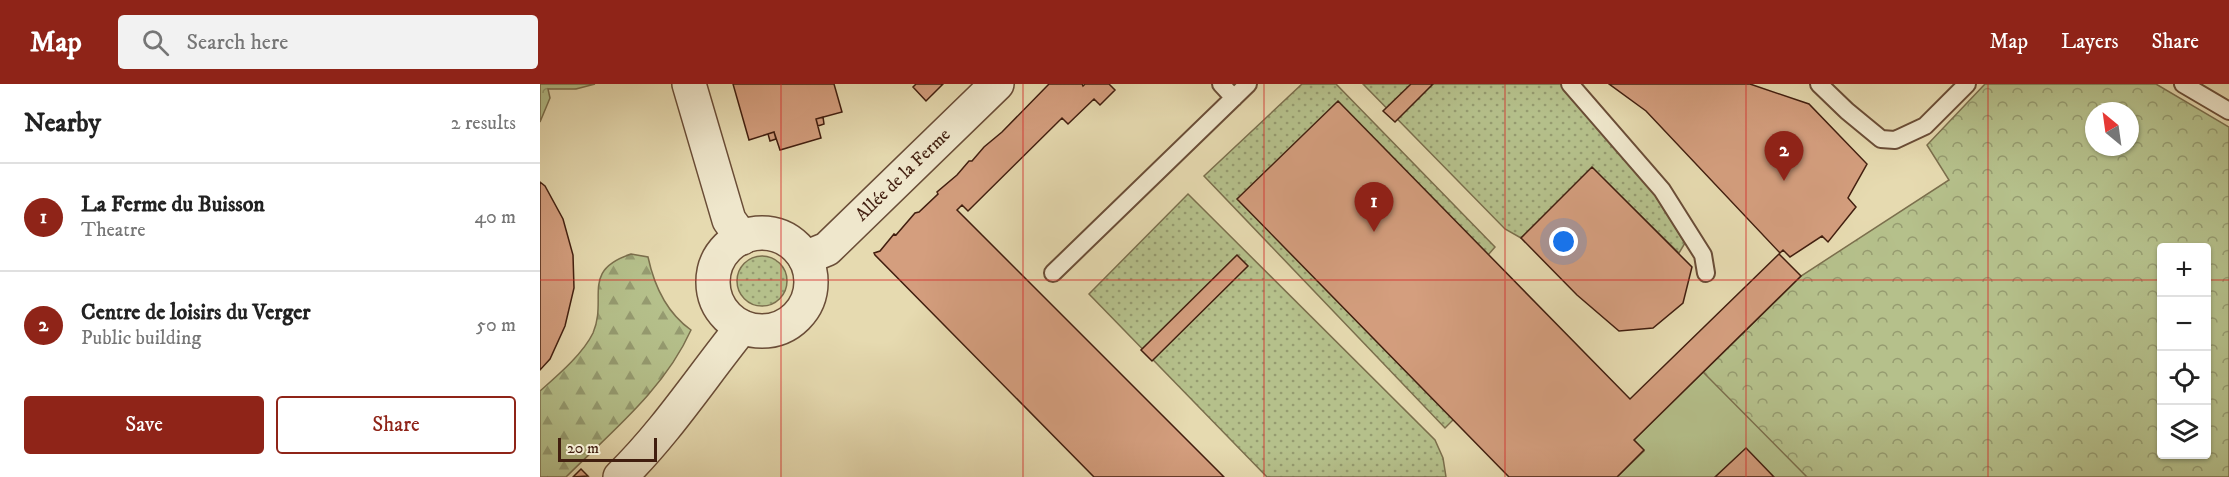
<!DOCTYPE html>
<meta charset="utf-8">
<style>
:root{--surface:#fff;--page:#f2f2f2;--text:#222;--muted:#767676;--line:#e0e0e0;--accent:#8f2418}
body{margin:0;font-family:"IM FELL DW Pica",serif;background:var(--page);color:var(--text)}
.controls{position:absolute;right:18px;bottom:18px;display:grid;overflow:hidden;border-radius:6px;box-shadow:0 2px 4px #0004}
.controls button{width:54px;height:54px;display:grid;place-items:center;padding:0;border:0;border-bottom:2px solid var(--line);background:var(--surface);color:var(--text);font:30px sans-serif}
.compass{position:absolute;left:1545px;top:18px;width:54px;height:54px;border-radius:50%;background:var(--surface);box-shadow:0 2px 4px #0004;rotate:331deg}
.scale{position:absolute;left:18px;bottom:15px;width:99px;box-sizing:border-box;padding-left:6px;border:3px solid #411e0f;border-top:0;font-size:16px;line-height:21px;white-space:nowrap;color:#411e0f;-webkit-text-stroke:4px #efe7cc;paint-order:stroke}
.you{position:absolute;left:1024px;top:158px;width:21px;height:21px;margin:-15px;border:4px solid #fff;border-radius:50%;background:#1a73e8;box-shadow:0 0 0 9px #1a73e833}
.badge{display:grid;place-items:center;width:39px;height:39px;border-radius:50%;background:var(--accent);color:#fff;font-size:20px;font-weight:700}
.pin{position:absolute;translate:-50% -50px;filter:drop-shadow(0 2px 3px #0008)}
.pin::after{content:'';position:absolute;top:32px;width:21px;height:18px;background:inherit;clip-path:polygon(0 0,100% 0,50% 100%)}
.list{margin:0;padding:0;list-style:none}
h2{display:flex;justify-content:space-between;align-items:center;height:78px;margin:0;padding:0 24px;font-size:26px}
h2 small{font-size:20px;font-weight:400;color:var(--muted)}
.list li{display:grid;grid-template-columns:39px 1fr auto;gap:18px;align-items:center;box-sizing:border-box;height:108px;padding:0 24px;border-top:2px solid var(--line)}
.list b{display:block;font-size:22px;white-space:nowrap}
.list p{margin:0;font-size:20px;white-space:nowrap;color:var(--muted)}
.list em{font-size:20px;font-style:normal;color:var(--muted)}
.actions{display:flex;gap:12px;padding:18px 24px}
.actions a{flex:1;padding:14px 0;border:2px solid var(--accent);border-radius:6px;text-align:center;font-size:21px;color:var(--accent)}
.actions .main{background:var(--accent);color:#fff}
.icon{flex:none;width:33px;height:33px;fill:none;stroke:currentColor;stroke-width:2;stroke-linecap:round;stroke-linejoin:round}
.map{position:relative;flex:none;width:1689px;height:393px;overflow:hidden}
header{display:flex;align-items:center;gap:36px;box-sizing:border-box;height:84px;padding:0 30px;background:var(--accent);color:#fff}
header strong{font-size:28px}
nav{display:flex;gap:33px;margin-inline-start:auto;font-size:21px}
.search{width:420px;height:54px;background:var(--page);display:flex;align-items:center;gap:15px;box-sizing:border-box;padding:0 21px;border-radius:6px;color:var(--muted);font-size:22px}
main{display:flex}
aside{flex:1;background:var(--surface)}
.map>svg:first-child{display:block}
.grass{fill:url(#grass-dots);stroke:#7b6f4d;stroke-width:1.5}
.forest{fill:url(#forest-firs);stroke:#7b6f4d;stroke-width:1.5}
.park{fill:url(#park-crowns);stroke:#7b6f4d;stroke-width:1.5;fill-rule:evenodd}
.pitch{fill:#b5c08b;stroke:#7b6f4d;stroke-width:1.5}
.building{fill:#d49e7e;stroke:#411e0f;stroke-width:1.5}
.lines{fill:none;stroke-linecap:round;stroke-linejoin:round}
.service-casing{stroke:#6a4d37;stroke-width:20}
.minor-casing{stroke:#6a4d37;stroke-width:36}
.service{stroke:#efe7cc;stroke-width:16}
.minor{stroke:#efe7cc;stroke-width:33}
.grid{fill:none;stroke:#d62828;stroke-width:1.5;stroke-opacity:0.55}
.labels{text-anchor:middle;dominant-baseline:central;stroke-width:5;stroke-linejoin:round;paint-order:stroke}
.street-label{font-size:18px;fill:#411e0f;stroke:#efe7cc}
</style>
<header>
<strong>Map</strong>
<div class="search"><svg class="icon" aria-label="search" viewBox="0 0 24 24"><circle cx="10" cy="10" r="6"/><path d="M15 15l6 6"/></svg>Search here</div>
<nav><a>Map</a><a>Layers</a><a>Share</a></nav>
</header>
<main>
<aside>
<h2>Nearby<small>2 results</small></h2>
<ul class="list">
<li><span class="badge">1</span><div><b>La Ferme du Buisson</b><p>Theatre</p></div><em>40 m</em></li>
<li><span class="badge">2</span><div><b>Centre de loisirs du Verger</b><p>Public building</p></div><em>50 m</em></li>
</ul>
<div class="actions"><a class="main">Save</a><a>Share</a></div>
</aside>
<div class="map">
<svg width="1689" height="393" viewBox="0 0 1689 393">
<defs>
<pattern id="grass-dots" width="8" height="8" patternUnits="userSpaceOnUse" patternTransform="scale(1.5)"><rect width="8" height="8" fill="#b5c08b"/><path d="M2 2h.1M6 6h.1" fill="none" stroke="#959b70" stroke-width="1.8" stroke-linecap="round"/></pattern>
<pattern id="forest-firs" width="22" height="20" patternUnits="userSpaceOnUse" patternTransform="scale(1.5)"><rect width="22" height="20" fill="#b5c08b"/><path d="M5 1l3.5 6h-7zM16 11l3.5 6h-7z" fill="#959b70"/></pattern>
<pattern id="park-crowns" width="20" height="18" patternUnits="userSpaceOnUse" patternTransform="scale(1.5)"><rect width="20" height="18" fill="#b5c08b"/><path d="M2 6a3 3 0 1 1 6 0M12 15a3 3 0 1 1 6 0" fill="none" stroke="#959b70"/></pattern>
</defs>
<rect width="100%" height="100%" fill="#e6dab0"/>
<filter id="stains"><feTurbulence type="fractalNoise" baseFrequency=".00333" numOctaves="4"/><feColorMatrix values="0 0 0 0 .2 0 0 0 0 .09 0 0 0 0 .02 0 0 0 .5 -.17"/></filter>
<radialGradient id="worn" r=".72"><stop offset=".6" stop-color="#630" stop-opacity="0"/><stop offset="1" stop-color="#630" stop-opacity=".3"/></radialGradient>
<path class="grass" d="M 762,0 L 796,0 L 955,163 L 948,171 L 913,336 L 905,344 L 664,92 Z
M 823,0 L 1023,0 L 1107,98 L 1145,159 L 1139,169 L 1052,84 L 981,154 L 965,145 Z
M 648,110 L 895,356 L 903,374 L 906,393 L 727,393 L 549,210 Z
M197 197a25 25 0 1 1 50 0a25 25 0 1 1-50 0Z"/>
<path class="forest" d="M 91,170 L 108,173 C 114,201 127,229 151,246 C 124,306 71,348 26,393 L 0,393 L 0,307 C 17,292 43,270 53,249 C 68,214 40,187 91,170 Z"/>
<path class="park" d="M 0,0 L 55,0 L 36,5 L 8,5 L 10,14 L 0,38 Z
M 1445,0 L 1616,0 L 1689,43 L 1689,393 L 1077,393 L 1104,367 L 1094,356 L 1261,192 L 1409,96 L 1387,61 ZM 1554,27 L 1590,27 L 1590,63 L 1554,63 ZM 1622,164 L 1666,164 L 1666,370 L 1622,370 Z"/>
<path class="pitch" d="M 1163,288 L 1267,393 L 1077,393 L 1104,367 L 1094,356 Z"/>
<path class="building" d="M 193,0 L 294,0 L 302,28 L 276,35 L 281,54 L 240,66 L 234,48 L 209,56 Z
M 376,0 L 403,0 L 386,17 L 373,3 Z
M 509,0 L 542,0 L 543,2 L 545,0 L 569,0 L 575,6 L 560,21 L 554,15 L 528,40 L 522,34 L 428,127 L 422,121 L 417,126 L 684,393 L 554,393 L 335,171 L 334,169 L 340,167 L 354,150 L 356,151 L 375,129 L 379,128 L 398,110 L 397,108 L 417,91 L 429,77 L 432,77 L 444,63 L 462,48 Z
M 871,0 L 893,0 L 855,38 L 843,27 Z
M 1069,0 L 1210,0 L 1269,20 L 1327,80 L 1308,114 L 1316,123 L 1288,158 L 1282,152 L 1250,173 L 1243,166 L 1240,169 L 1106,27 Z
M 798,17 L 1090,315 L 1239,170 L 1261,192 L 1094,356 L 1104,366 L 1077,393 L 969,393 L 697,115 Z
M 283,33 L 284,40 L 278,42 L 276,35 Z
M 234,48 L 236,55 L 230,57 L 228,50 Z
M 1052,83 L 1152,183 L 1143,219 L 1113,244 L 1079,247 L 1037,211 L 981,154 Z
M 0,98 L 5,102 L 23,135 L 33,171 L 34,204 L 25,242 L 10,275 L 0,286 Z
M 697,171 L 708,182 L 612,277 L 601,266 Z
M 1206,364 L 1234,393 L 1175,393 Z
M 41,385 L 48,392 L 33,393 Z"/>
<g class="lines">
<g class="service-casing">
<path id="service" d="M 681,0 L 694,14
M 1030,0 L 1122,106 L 1163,171 L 1166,189
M 1279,0 L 1307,27 L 1341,55 L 1355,56 L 1385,42 L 1427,0
M 1643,0 L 1689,27
M 513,189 L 708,0"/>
</g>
<g class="minor-casing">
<g id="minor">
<path d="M 149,0 L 189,136 L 202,154"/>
<circle cx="222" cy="198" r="49"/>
<path id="s1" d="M 265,174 L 287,165 L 457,0"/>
<path d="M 80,393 C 126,348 161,294 202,243"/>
</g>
</g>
<use href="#service" class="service"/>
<use href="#minor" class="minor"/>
</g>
<path class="grid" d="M 241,0 L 241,393M 483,0 L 483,393M 724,0 L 724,393M 965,0 L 965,393M 1206,0 L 1206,393M 1448,0 L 1448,393M 0,196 L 1622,196M 1666,196 L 1689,196"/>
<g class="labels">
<g class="street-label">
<text stroke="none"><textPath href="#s1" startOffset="130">Allée de la Ferme</textPath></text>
</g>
</g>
<rect width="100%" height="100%" filter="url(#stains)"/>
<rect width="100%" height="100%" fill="url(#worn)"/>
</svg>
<div class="controls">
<button>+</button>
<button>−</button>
<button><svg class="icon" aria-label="locate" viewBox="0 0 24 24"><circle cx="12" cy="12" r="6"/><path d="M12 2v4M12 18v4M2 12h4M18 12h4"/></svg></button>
<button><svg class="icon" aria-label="layers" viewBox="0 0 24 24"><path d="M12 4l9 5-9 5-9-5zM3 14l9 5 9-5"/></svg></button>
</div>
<svg class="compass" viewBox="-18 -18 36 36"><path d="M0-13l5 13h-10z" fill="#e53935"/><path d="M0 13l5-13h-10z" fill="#767676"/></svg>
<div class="scale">20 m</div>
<div class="you"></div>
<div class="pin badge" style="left:834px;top:148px">1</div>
<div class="pin badge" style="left:1244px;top:97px">2</div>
</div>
</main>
